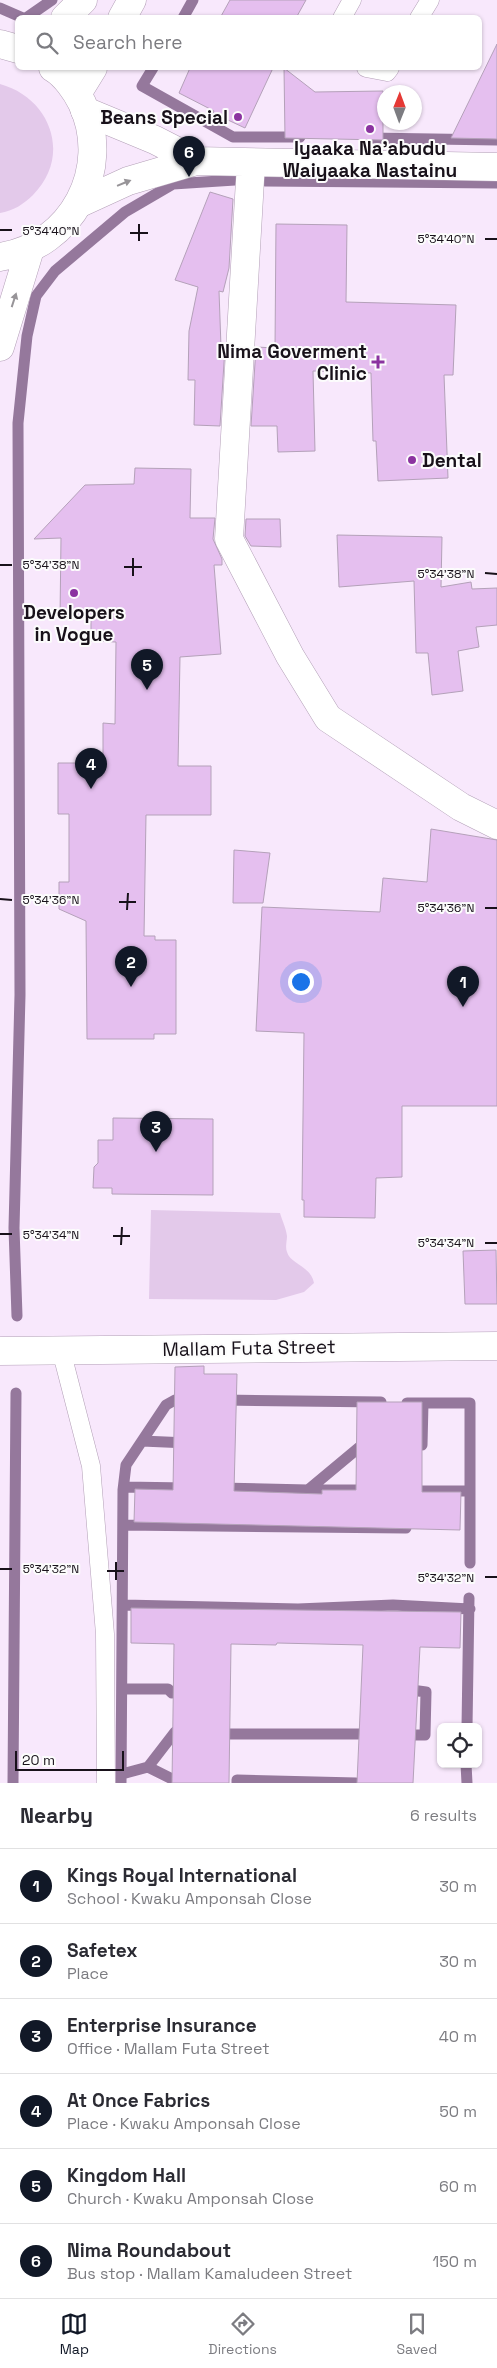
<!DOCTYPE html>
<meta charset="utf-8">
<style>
:root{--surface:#fff;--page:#f7f7f7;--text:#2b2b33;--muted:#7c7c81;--line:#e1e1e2;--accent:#111827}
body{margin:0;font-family:"Space Grotesk",sans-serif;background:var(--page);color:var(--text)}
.controls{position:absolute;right:15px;bottom:15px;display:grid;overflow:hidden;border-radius:8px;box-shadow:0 1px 4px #0004}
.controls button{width:45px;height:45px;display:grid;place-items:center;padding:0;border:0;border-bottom:1px solid var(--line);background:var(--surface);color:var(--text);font:25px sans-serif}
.compass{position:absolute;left:377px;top:85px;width:45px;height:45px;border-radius:50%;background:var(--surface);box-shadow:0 1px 4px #0004;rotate:1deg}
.scale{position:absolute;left:15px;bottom:12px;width:109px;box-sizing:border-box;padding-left:5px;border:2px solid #18111a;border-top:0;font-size:14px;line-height:18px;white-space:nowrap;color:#18111a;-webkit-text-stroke:4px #fcfcfc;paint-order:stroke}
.you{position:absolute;left:300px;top:981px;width:18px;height:18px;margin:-12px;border:4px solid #fff;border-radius:50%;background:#1a73e8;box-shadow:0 0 0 8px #1a73e833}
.badge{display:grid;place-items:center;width:32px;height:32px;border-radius:50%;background:var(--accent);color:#fff;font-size:16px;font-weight:700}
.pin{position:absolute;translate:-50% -41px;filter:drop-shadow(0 1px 2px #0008)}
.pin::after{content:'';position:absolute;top:26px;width:18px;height:15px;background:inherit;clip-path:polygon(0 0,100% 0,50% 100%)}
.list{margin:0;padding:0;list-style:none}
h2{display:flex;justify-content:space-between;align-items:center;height:65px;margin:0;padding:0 20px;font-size:21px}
h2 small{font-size:16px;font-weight:400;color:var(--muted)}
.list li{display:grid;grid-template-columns:32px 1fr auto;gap:15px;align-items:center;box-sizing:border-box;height:75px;padding:0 20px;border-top:1px solid var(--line)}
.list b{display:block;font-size:19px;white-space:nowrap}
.list p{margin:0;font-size:16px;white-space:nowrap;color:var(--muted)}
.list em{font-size:16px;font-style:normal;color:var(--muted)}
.icon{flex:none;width:28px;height:28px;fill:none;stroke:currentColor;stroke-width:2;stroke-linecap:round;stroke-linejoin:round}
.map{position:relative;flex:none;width:497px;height:1783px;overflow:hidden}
.search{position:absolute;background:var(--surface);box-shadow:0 1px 4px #0004;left:15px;right:15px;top:15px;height:55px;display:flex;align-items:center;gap:12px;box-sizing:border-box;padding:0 18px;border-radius:8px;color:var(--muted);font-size:19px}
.sheet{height:515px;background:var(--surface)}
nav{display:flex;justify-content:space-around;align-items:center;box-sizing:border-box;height:70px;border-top:1px solid var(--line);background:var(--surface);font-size:14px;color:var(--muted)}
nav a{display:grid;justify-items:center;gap:2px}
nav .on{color:var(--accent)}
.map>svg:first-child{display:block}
.green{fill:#e3c9ea}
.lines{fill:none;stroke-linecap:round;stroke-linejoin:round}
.stream{stroke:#95789c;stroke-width:11}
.building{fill:#e5bfef;stroke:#b4a1b9}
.service-casing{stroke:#b3a0b7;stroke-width:19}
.minor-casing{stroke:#b3a0b7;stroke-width:29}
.tertiary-casing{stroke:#b3a0b7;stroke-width:29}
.service{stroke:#fff;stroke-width:18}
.minor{stroke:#fff;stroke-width:28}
.tertiary{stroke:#fff;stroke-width:28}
.oneway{fill:#979498}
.ticks{fill:none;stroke:#18111a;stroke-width:2}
.poi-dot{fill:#8b33a0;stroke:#fcfcfc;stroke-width:2}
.labels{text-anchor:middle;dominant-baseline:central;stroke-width:4;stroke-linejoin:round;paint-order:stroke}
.poi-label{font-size:19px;font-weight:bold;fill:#18111a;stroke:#fcfcfc;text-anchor:end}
.street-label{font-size:19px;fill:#18111a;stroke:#fcfcfc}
.ticks-label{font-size:12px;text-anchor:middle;fill:#18111a;stroke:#fcfcfc;stroke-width:4;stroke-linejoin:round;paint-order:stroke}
</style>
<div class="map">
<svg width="497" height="1783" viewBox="0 0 497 1783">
<rect width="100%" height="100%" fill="#f8e8fc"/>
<path class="green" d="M 0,84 C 51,98 72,156 33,195 C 24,204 13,211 0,213 Z
M 151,1210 L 280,1213 C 282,1220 286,1228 287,1236 C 287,1241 285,1247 287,1252 C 290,1264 311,1266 314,1283 L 304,1292 L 276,1300 L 149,1299 Z"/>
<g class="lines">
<path class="stream" d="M 0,8 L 23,18
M 26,18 L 52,0
M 183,18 L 193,0
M 153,68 L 142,86 L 233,137 L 300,137
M 369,138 L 497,140
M 265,181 L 497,183
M 17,1316 L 14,1228 L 20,995 L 18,423 L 27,336 L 36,296 L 55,271 L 125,212 L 173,184 L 235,180
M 222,1400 L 381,1402
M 407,1403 L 470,1403 L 470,1563
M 142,1441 L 188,1443
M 406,1445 L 422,1445 L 423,1403
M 124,1487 L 187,1488
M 220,1488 L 308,1490 L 362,1445 L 370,1445
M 308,1490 L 371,1490
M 407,1491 L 470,1491
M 123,1525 L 406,1528
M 124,1605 L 298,1609 L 393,1605 L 470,1609
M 123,1689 L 168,1689 L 172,1693
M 467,1727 L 469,1598
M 215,1734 L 374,1734
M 402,1735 L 425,1735 L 426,1692 L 404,1689
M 466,1764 L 467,1783
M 148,1767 L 172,1779
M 122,1774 L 148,1767 L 175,1732 L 186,1733
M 13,1783 L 16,1393
M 121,1783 L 123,1490 L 126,1465 L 166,1405 L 175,1400 L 189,1400
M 237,1783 L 237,1780 L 356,1783"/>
</g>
<path class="building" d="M 230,0 L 306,0 L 296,18 L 220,18 Z
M 497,44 L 497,139 L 451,138 Z
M 190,68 L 273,68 L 245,128 L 213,113 L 214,111 L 179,93 Z
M 284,68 L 315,92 L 383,91 L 383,140 L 285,138 Z
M 210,192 L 233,199 L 229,268 L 223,292 L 219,291 L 221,347 L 225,347 L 220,426 L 194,425 L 195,380 L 188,380 L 189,331 L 198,287 L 175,280 Z
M 276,224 L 347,225 L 346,302 L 456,305 L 453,375 L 444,375 L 448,478 L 378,481 L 376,441 L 373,441 L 371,373 L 313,371 L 315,451 L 278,452 L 277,426 L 251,426 L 256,347 L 275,348 Z
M 135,468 L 191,469 L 190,518 L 215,518 L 213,539 L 222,559 L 222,565 L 214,565 L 221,654 L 180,657 L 178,766 L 211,766 L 211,815 L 146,815 L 144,936 L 155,936 L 155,940 L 176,940 L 176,1034 L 154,1034 L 154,1039 L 87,1039 L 86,921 L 59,909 L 59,882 L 69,882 L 69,814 L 58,814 L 58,763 L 103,763 L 103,723 L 115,724 L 116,642 L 91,641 L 91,618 L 60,618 L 61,538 L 34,539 L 85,485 L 134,484 Z
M 246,519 L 280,519 L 281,547 L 251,546 L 245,536 Z
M 337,535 L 442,537 L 441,587 L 471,582 L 472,589 L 497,588 L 497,625 L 476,627 L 479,647 L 458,651 L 463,691 L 432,695 L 428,653 L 416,653 L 414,581 L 339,587 Z
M 431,829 L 497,840 L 497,1106 L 402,1106 L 402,1177 L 376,1178 L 375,1218 L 304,1217 L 304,1200 L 302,1200 L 304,1033 L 256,1031 L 262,907 L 380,912 L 383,878 L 427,882 Z
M 234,850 L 270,853 L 263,903 L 233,903 Z
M 113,1118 L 213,1119 L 213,1195 L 112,1194 L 112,1188 L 93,1188 L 94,1167 L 98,1163 L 98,1140 L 113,1140 Z
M 496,1250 L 497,1304 L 465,1304 L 463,1251 Z
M 204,1366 L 204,1374 L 237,1374 L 234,1491 L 322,1494 L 322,1490 L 356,1490 L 357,1402 L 422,1402 L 422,1492 L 461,1492 L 460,1530 L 134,1522 L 135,1489 L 173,1490 L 175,1367 Z
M 131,1608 L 461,1612 L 460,1648 L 420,1647 L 413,1783 L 357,1783 L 363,1645 L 277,1643 L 276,1645 L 231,1644 L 229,1783 L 172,1783 L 174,1644 L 131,1643 Z"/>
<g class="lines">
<g class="service-casing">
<path id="service" d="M 342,18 L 352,0
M 419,18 L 430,0
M 366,68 L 387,72 L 390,68
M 61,1350 L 91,1466 L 105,1634 L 106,1783"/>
</g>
<g class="minor-casing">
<path id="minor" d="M 85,111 L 155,140 L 196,161
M 251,163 L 229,539 L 290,656 L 328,718 L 461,807 L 497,825
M 80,203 L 128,181 L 196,161 L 497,167
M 0,1351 L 497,1346"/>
</g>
<g class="tertiary-casing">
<path id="tertiary" d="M 65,18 L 83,0
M 122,18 L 132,0
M 0,44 L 18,49
M 77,94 L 93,68
M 0,257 C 72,246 113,169 82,103 C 76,91 65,75 53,68
M 0,347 L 30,249"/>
</g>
<use href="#service" class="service"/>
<use href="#minor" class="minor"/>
<use href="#tertiary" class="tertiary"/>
</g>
<defs><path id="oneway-solid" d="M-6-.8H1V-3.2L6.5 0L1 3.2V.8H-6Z" transform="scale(1.25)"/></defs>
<g class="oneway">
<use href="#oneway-solid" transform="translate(124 183) rotate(-22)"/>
<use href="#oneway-solid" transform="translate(14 300) rotate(-72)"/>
</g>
<path class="ticks" d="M 0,230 L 12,230M 130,233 L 148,233M 485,239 L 497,239M 139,241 L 139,224M 0,565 L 12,565M 124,567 L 142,567M 485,573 L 497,574M 133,576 L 133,558M 0,899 L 12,900M 119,902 L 136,902M 485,908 L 497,908M 127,910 L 128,893M 0,1234 L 12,1234M 113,1236 L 130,1236M 485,1243 L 497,1243M 121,1245 L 122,1227M 0,1569 L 12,1569M 107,1571 L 124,1571M 485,1577 L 497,1577M 116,1580 L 116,1562"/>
<g class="poi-dot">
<circle cx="238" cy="117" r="5"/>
<circle cx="370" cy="129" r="5"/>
<path d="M375.5 354.5h5v5h5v5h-5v5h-5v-5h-5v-5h5z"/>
<circle cx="412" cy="460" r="5"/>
<circle cx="74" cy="593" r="5"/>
</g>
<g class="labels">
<g class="poi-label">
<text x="228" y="117">Beans Special</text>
<text x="370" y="148" text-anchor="middle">Iyaaka Na'abudu<tspan x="370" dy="22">Waiyaaka Nastainu</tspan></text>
<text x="367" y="351">Nima Goverment<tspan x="367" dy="22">Clinic</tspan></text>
<text x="422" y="460" text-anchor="start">Dental</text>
<text x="74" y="612" text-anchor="middle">Developers<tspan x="74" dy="22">in Vogue</tspan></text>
</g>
<g class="street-label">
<text transform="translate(249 1348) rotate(-1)">Mallam Futa Street</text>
</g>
</g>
<g class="ticks-label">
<text x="51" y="235">5°34'40"N</text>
<text x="446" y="243">5°34'40"N</text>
<text x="51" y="569">5°34'38"N</text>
<text x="446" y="578">5°34'38"N</text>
<text x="51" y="904">5°34'36"N</text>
<text x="446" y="912">5°34'36"N</text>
<text x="51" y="1239">5°34'34"N</text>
<text x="446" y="1247">5°34'34"N</text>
<text x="51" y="1573">5°34'32"N</text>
<text x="446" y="1582">5°34'32"N</text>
</g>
</svg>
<div class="controls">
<button><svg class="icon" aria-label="locate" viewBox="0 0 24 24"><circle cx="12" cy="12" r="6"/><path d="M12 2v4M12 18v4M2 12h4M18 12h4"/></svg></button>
</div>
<svg class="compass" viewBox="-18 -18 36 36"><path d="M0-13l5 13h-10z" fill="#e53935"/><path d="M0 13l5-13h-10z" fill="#7c7c81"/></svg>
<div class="scale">20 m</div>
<div class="you"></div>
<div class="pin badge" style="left:463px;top:1007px">1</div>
<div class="pin badge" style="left:131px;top:987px">2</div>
<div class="pin badge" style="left:156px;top:1152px">3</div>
<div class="pin badge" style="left:91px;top:789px">4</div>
<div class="pin badge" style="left:147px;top:690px">5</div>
<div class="pin badge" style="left:189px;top:177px">6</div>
<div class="search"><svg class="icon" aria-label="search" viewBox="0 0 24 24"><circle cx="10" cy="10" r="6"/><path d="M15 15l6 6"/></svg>Search here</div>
</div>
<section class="sheet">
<h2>Nearby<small>6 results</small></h2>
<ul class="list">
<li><span class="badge">1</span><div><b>Kings Royal International</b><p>School · Kwaku Amponsah Close</p></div><em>30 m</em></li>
<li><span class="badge">2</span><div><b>Safetex</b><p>Place</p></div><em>30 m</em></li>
<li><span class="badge">3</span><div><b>Enterprise Insurance</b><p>Office · Mallam Futa Street</p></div><em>40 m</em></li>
<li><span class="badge">4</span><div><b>At Once Fabrics</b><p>Place · Kwaku Amponsah Close</p></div><em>50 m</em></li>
<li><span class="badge">5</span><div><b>Kingdom Hall</b><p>Church · Kwaku Amponsah Close</p></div><em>60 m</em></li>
<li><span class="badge">6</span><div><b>Nima Roundabout</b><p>Bus stop · Mallam Kamaludeen Street</p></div><em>150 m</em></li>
</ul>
</section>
<nav>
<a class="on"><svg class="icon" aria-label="map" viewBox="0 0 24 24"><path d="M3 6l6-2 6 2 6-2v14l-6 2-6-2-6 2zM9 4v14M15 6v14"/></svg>Map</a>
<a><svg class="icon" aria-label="directions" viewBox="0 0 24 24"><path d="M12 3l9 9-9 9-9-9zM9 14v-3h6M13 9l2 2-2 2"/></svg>Directions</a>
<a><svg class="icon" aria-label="saved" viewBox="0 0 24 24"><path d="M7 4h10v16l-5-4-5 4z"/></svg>Saved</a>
</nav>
